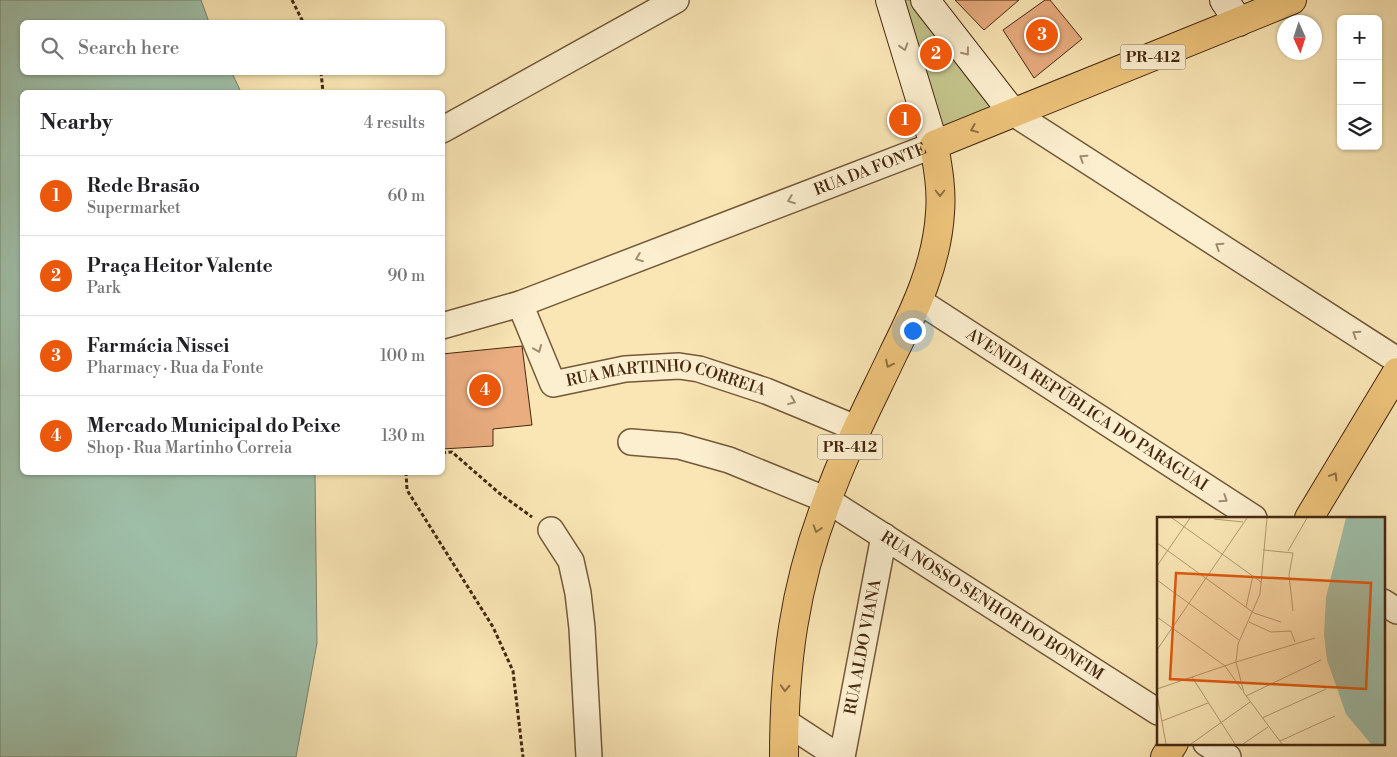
<!DOCTYPE html>
<meta charset="utf-8">
<style>
:root{--surface:#fff;--page:#f6f6f6;--text:#202124;--muted:#757577;--line:#e0e0e0;--accent:#ea580c}
body{margin:0;font-family:"Libre Bodoni",serif;background:var(--page);color:var(--text)}
.controls{position:absolute;right:15px;top:15px;display:grid;overflow:hidden;border-radius:8px;box-shadow:0 1px 4px #0004}
.controls button{width:45px;height:45px;display:grid;place-items:center;padding:0;border:0;border-bottom:1px solid var(--line);background:var(--surface);color:var(--text);font:25px sans-serif}
.compass{position:absolute;left:1277px;top:15px;width:45px;height:45px;border-radius:50%;background:var(--surface);box-shadow:0 1px 4px #0004;rotate:177deg}
.you{position:absolute;left:912px;top:330px;width:18px;height:18px;margin:-12px;border:4px solid #fff;border-radius:50%;background:#1a73e8;box-shadow:0 0 0 8px #1a73e833}
.badge{display:grid;place-items:center;width:32px;height:32px;border-radius:50%;background:var(--accent);color:#fff;font-size:16px;font-weight:700}
.pin{position:absolute;translate:-50% -50%;border:2px solid #fff;box-shadow:0 1px 5px #0006}
.list{margin:0;padding:0;list-style:none}
h2{display:flex;justify-content:space-between;align-items:center;height:65px;margin:0;padding:0 20px;font-size:21px}
h2 small{font-size:16px;font-weight:400;color:var(--muted)}
.list li{display:grid;grid-template-columns:32px 1fr auto;gap:15px;align-items:center;box-sizing:border-box;height:80px;padding:0 20px;border-top:1px solid var(--line)}
.list b{display:block;font-size:19px;white-space:nowrap}
.list p{margin:0;font-size:16px;white-space:nowrap;color:var(--muted)}
.list em{font-size:16px;font-style:normal;color:var(--muted)}
.icon{flex:none;width:28px;height:28px;fill:none;stroke:currentColor;stroke-width:2;stroke-linecap:round;stroke-linejoin:round}
.map{position:relative;flex:none;width:1397px;height:757px;overflow:hidden}
.search{position:absolute;background:var(--surface);box-shadow:0 1px 4px #0004;left:20px;top:20px;width:425px;height:55px;display:flex;align-items:center;gap:12px;box-sizing:border-box;padding:0 18px;border-radius:8px;color:var(--muted);font-size:19px}
.panel{position:absolute;background:var(--surface);box-shadow:0 1px 4px #0004;left:20px;top:90px;width:425px;height:385px;border-radius:8px}
.map>svg:first-child{display:block}
.green{fill:#c3c38a;stroke:#84764d}
.water{fill:#9fc0aa;stroke:#7b836c}
.building{fill:#e9ad80;stroke:#462810}
.lines{fill:none;stroke-linecap:round;stroke-linejoin:round}
.street-casing{stroke:#735839;stroke-width:28}
.secondary-casing{stroke:#462810;stroke-width:30}
.primary-casing{stroke:#462810;stroke-width:30}
.path{stroke:#462810;stroke-width:3;stroke-dasharray:4 2.5;stroke-linecap:butt}
.street{stroke:#fcefcf;stroke-width:25}
.secondary{stroke:#fcefcf;stroke-width:28}
.primary{stroke:#edc37a;stroke-width:28}
.oneway{stroke:#a18c70}
.oneway2{stroke:#916e40}
.labels{text-anchor:middle;dominant-baseline:central;stroke-width:4;stroke-linejoin:round;paint-order:stroke}
.shield{fill:#fcefcf;stroke:#7d6449;stroke-width:1}
.shield-label{font-size:15px;font-weight:bold;fill:#462810}
.street-label{font-size:16px;fill:#462810;stroke:#fcefcf}
.inset-road{fill:none;stroke:#b29a73;stroke-width:1}
.view{fill:#e0570c;fill-opacity:0.15;stroke:#e0570c;stroke-width:2.5}
.inset-edge{fill:none;stroke:#462810;stroke-width:2.5}
</style>
<div class="map">
<svg width="1397" height="757" viewBox="0 0 1397 757">
<rect width="100%" height="100%" fill="#fae6b5"/>
<filter id="stains"><feTurbulence type="fractalNoise" baseFrequency=".004" numOctaves="4"/><feColorMatrix values="0 0 0 0 .2 0 0 0 0 .09 0 0 0 0 .02 0 0 0 .5 -.17"/></filter>
<radialGradient id="worn" r=".72"><stop offset=".6" stop-color="#630" stop-opacity="0"/><stop offset="1" stop-color="#630" stop-opacity=".3"/></radialGradient>
<path class="green" d="M 895,0 L 918,0 L 1001,108 L 937,134 Z"/>
<path class="water" d="M 0,0 L 201,0 L 209,22 L 22,22 L 22,72 L 232,73 L 241,92 L 22,92 L 22,472 L 315,473 L 317,643 L 296,757 L 0,757 Z"/>
<path class="building" d="M 955,0 L 1019,0 L 984,30 Z
M 1045,0 L 1050,0 L 1082,39 L 1034,78 L 1003,30 Z
M 522,346 L 532,425 L 493,429 L 493,446 L 442,449 L 442,354 Z"/>
<g class="lines">
<g class="street-casing">
<g id="street">
<path d="M 1013,113 L 1397,360"/>
<path d="M 442,130 L 676,0"/>
<path id="s1" d="M 919,301 L 1254,518"/>
<path id="s2" d="M 520,304 L 553,384 L 625,369 L 679,366 L 699,369 L 766,391 L 858,429"/>
<path id="s3" d="M 442,326 L 520,304 L 934,145"/>
<path id="s4" d="M 631,442 L 679,446 L 729,460 L 827,500 L 1158,712"/>
<path d="M 551,530 L 571,561 L 578,593 L 582,628 L 589,757"/>
<path d="M 1383,602 L 1397,611"/>
<path d="M 784,721 L 839,757"/>
<path d="M 1206,743 L 1228,757"/>
<path id="s5" d="M 842,757 L 884,536"/>
</g>
</g>
<g class="secondary-casing">
<path id="secondary" d="M 890,0 L 934,145
M 925,0 L 1013,113
M 1224,0 L 1239,22"/>
</g>
<g class="primary-casing">
<path id="primary" d="M 1309,518 L 1397,372
M 784,757 C 784,665 794,587 827,501 C 845,450 871,401 894,352 C 916,308 937,263 940,213 C 942,190 938,168 934,145 L 1292,0
M 1165,757 L 1174,743"/>
</g>
<path class="path" d="M 292,0 L 303,22
M 321,72 L 323,92
M 442,453 L 452,452 L 499,493 L 532,517
M 406,472 L 407,490 L 493,627 L 513,671 L 523,757"/>
<use href="#street" class="street"/>
<use href="#secondary" class="secondary"/>
<use href="#primary" class="primary"/>
</g>
<defs><path id="oneway-chevron" d="M-2-3.5L2.5 0L-2 3.5" fill="none" stroke-width="1.6" stroke-linecap="round" stroke-linejoin="round" transform="scale(1.25)"/></defs>
<g class="oneway">
<use href="#oneway-chevron" transform="translate(904 47) rotate(73)"/>
<use href="#oneway-chevron" transform="translate(966 52) rotate(52)"/>
<use href="#oneway-chevron" transform="translate(1083 158) rotate(-147)"/>
<use href="#oneway-chevron" transform="translate(791 200) rotate(159)"/>
<use href="#oneway-chevron" transform="translate(1219 246) rotate(-147)"/>
<use href="#oneway-chevron" transform="translate(639 258) rotate(159)"/>
<use href="#oneway-chevron" transform="translate(1356 334) rotate(-147)"/>
<use href="#oneway-chevron" transform="translate(538 349) rotate(68)"/>
<use href="#oneway-chevron" transform="translate(792 401) rotate(22)"/>
<use href="#oneway-chevron" transform="translate(1224 499) rotate(33)"/>
</g>
<g class="oneway2">
<use href="#oneway-chevron" transform="translate(974 129) rotate(158)"/>
<use href="#oneway-chevron" transform="translate(940 193) rotate(90)"/>
<use href="#oneway-chevron" transform="translate(889 364) rotate(116)"/>
<use href="#oneway-chevron" transform="translate(1334 476) rotate(-59)"/>
<use href="#oneway-chevron" transform="translate(817 529) rotate(108)"/>
<use href="#oneway-chevron" transform="translate(785 688) rotate(93)"/>
</g>
<g class="labels">
<g class="shield">
<rect x="1120.5" y="44.5" width="65" height="25" rx="4"/>
<rect x="817.5" y="434.5" width="65" height="25" rx="4"/>
</g>
<g class="shield-label">
<text x="1153" y="57">PR-412</text>
<text x="850" y="447">PR-412</text>
</g>
<g class="street-label">
<text stroke="none"><textPath href="#s3" startOffset="456">RUA DA FONTE</textPath></text>
<text stroke="none"><textPath href="#s2" startOffset="202">RUA MARTINHO CORREIA</textPath></text>
<text stroke="none"><textPath href="#s1" startOffset="200">AVENIDA REPÚBLICA DO PARAGUAI</textPath></text>
<text stroke="none"><textPath href="#s4" startOffset="402">RUA NOSSO SENHOR DO BONFIM</textPath></text>
<text stroke="none"><textPath href="#s5" startOffset="112">RUA ALDO VIANA</textPath></text>
</g>
</g>
<g transform="translate(1157 517)">
<rect width="228" height="228" fill="#fae6b5"/>
<path d="M 189,1 L 227,1 L 227,227 L 214,227 L 189,197 L 170,143 L 167,118 L 169,80 Z" fill="#9fc0aa"/>
<path class="inset-road" d="M 15,1 L 104,65M 57,2 L 86,5M 0,26 L 97,96 L 124,105M 106,33 L 136,36 L 132,58 L 136,94M 131,34 L 150,1M 0,49 L 33,1M 0,63 L 82,123M 89,90 L 96,59M 0,100 L 68,149 L 85,173M 92,105 L 114,115 L 134,114 L 138,125M 0,133 L 90,1M 35,160 L 78,227M 0,172 L 79,145 L 81,127 L 103,77 L 110,1M 0,177 L 9,227M 89,179 L 164,143M 105,201 L 169,172M 5,204 L 51,186M 123,224 L 178,199M 34,227 L 93,185M 86,227 L 111,210M 125,227 L 87,176 L 79,145 L 158,121"/>
<path class="view" d="M 19,56 L 214,66 L 209,172 L 13,162 Z"/>
<rect width="228" height="228" class="inset-edge"/>
</g>
<rect width="100%" height="100%" filter="url(#stains)"/>
<rect width="100%" height="100%" fill="url(#worn)"/>
</svg>
<div class="controls">
<button>+</button>
<button>−</button>
<button><svg class="icon" aria-label="layers" viewBox="0 0 24 24"><path d="M12 4l9 5-9 5-9-5zM3 14l9 5 9-5"/></svg></button>
</div>
<svg class="compass" viewBox="-18 -18 36 36"><path d="M0-13l5 13h-10z" fill="#e53935"/><path d="M0 13l5-13h-10z" fill="#757577"/></svg>
<div class="you"></div>
<div class="pin badge" style="left:905px;top:120px">1</div>
<div class="pin badge" style="left:936px;top:54px">2</div>
<div class="pin badge" style="left:1042px;top:35px">3</div>
<div class="pin badge" style="left:485px;top:390px">4</div>
<div class="search"><svg class="icon" aria-label="search" viewBox="0 0 24 24"><circle cx="10" cy="10" r="6"/><path d="M15 15l6 6"/></svg>Search here</div>
<section class="panel">
<h2>Nearby<small>4 results</small></h2>
<ul class="list">
<li><span class="badge">1</span><div><b>Rede Brasão</b><p>Supermarket</p></div><em>60 m</em></li>
<li><span class="badge">2</span><div><b>Praça Heitor Valente</b><p>Park</p></div><em>90 m</em></li>
<li><span class="badge">3</span><div><b>Farmácia Nissei</b><p>Pharmacy · Rua da Fonte</p></div><em>100 m</em></li>
<li><span class="badge">4</span><div><b>Mercado Municipal do Peixe</b><p>Shop · Rua Martinho Correia</p></div><em>130 m</em></li>
</ul>
</section>
</div>
